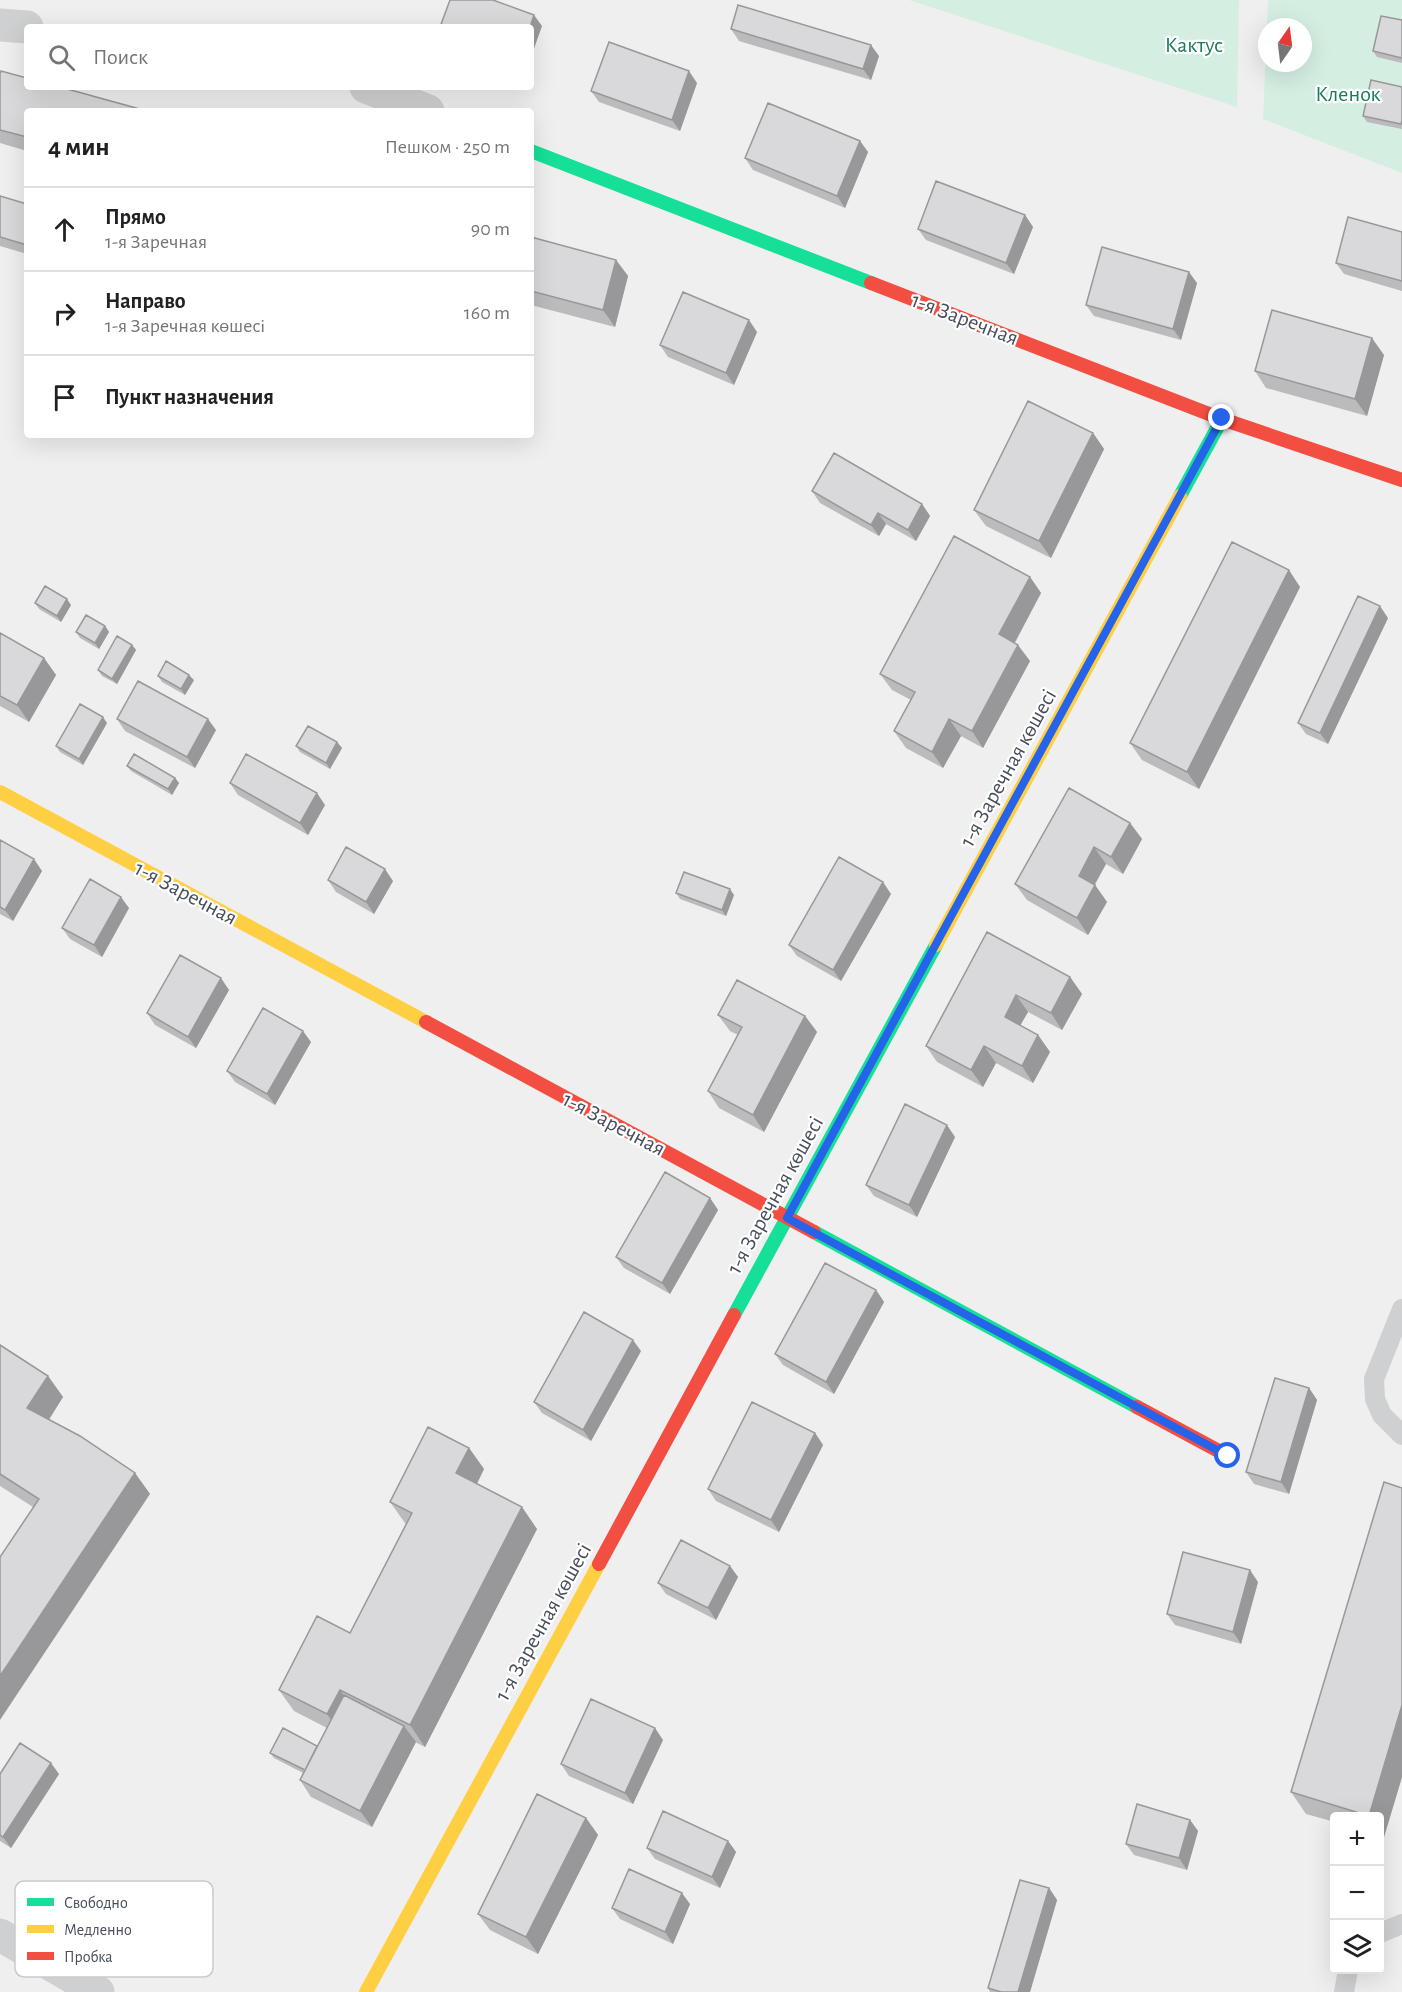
<!DOCTYPE html>
<html lang="ru">
<meta charset="utf-8">
<style>
:root{--surface:#fff;--page:#f6f6f6;--text:#202124;--muted:#757577;--line:#e0e0e0}
body{margin:0;font-family:"Alegreya Sans",sans-serif;background:var(--page);color:var(--text)}
.controls{position:absolute;right:18px;bottom:18px;display:grid;overflow:hidden;border-radius:6px;box-shadow:0 6px 24px #0002}
.controls button{width:54px;height:54px;display:grid;place-items:center;padding:0;border:0;border-bottom:2px solid var(--line);background:var(--surface);color:var(--text);font:30px sans-serif}
.compass{position:absolute;left:1258px;top:18px;width:54px;height:54px;border-radius:50%;background:var(--surface);box-shadow:0 6px 24px #0002;rotate:14deg}
.stop{position:absolute;width:18px;height:18px;margin:-14px;border:4px solid #2563eb;border-radius:50%;background:#fff}
.stop.end{background:#2563eb;border-color:#fff;box-shadow:0 2px 6px #0008}
.list{margin:0;padding:0;list-style:none}
h2{display:flex;justify-content:space-between;align-items:center;height:78px;margin:0;padding:0 24px;font-size:26px}
h2 small{font-size:20px;font-weight:400;color:var(--muted)}
.list li{display:grid;grid-template-columns:39px 1fr auto;gap:18px;align-items:center;box-sizing:border-box;height:84px;padding:0 24px;border-top:2px solid var(--line)}
.list b{display:block;font-size:22px;white-space:nowrap}
.list p{margin:0;font-size:20px;white-space:nowrap;color:var(--muted)}
.list em{font-size:20px;font-style:normal;color:var(--muted)}
.icon{flex:none;width:33px;height:33px;fill:none;stroke:currentColor;stroke-width:2;stroke-linecap:round;stroke-linejoin:round}
.map{position:relative;flex:none;width:1402px;height:1992px;overflow:hidden}
.search{position:absolute;background:var(--surface);box-shadow:0 6px 24px #0002;left:24px;top:24px;width:510px;height:66px;display:flex;align-items:center;gap:15px;box-sizing:border-box;padding:0 21px;border-radius:6px;color:var(--muted);font-size:22px}
.panel{position:absolute;background:var(--surface);box-shadow:0 6px 24px #0002;left:24px;top:108px;width:510px;height:330px;border-radius:6px}
.map>svg:first-child{display:block}
.green{fill:#d4eee2;fill-rule:evenodd}
.lines{fill:none;stroke-linecap:round;stroke-linejoin:round}
.lane{stroke:#ced0d2;stroke-width:20}
.street{stroke:#ced0d2;stroke-width:33}
.fast{stroke:#16e098;stroke-width:14}
.slow{stroke:#ffcf43;stroke-width:14}
.jam{stroke:#f24e42;stroke-width:14}
.wall{fill:#bbbabc}
.shaded-wall{fill:#989799}
.building{fill:#d9d8db;stroke:#989799;stroke-width:1.5}
.route{stroke:#2563eb;stroke-width:8}
.labels{text-anchor:middle;dominant-baseline:central;stroke-width:4.5;stroke-linejoin:round;paint-order:stroke}
.park-label{font-size:22px;fill:#1a7a5b;stroke:#fff}
.street-label{font-size:22px;fill:#474e5b;stroke:#fff}
.key{fill:#fff;stroke:#c8cace;stroke-width:1.5}
.key-label{font-size:16px;fill:#474e5b}
</style>
<div class="map">
<svg width="1402" height="1992" viewBox="0 0 1402 1992">
<rect width="100%" height="100%" fill="#f0efef"/>
<path class="green" d="M 909,0 L 1239,0 L 1237,107 Z
M 1268,0 L 1402,0 L 1402,173 L 1263,119 ZM 1267,27 L 1303,27 L 1303,63 L 1267,63 Z"/>
<g class="lines">
<path class="lane" d="M 1402,1309 L 1374,1379 L 1375,1399 L 1382,1415 L 1402,1435
M 1380,1933 L 1402,1924
M 1344,1992 L 1348,1970"/>
<path class="street" d="M 0,25 L 27,27
M 366,87 L 428,111
M 0,1935 L 98,1992"/>
<path class="fast" d="M 531,151 L 871,283
M 1180,496 L 1222,419
M 814,1232 L 1137,1407
M 734,1315 L 936,945"/>
<path class="slow" d="M 0,792 L 426,1022
M 936,945 L 1180,496
M 366,1992 L 599,1564"/>
<path class="jam" d="M 871,283 L 1222,419 L 1402,480
M 426,1022 L 814,1232
M 1137,1407 L 1228,1456
M 599,1564 L 734,1315"/>
</g>
<path class="wall" d="M 1402,20 L 1402,63 L 1377,57 L 1373,51 Z
M 731,29 L 879,56 L 871,80 L 739,41 Z
M 0,74 L 27,111 L 27,151 L 0,143 Z
M 697,83 L 680,131 L 599,102 L 591,91 Z
M 1402,87 L 1402,129 L 1367,122 L 1363,116 Z
M 860,141 L 868,152 L 845,208 L 753,170 L 745,158 Z
M 0,196 L 27,204 L 27,254 L 0,246 Z
M 1025,215 L 1033,227 L 1014,274 L 926,240 L 918,229 Z
M 1402,232 L 1402,291 L 1344,274 L 1336,263 Z
M 531,237 L 616,260 L 628,276 L 615,327 L 531,305 Z
M 1197,283 L 1181,340 L 1094,316 L 1086,305 Z
M 757,332 L 734,385 L 668,357 L 660,345 Z
M 1384,355 L 1367,416 L 1266,388 L 1255,371 Z
M 1093,433 L 1104,449 L 1051,558 L 986,526 L 974,510 Z
M 812,491 L 922,504 L 930,516 L 916,541 L 886,524 L 879,536 L 820,503 Z
M 1030,577 L 1041,593 L 1015,643 L 1030,661 L 983,748 L 961,736 L 943,768 L 906,748 L 894,731 L 911,700 L 892,690 L 880,674 Z
M 1300,587 L 1199,789 L 1142,760 L 1130,743 Z
M 35,603 L 71,605 L 61,622 L 39,609 Z
M 1388,618 L 1328,744 L 1306,734 L 1298,723 Z
M 105,626 L 109,632 L 99,649 L 80,638 L 76,632 Z
M 0,633 L 44,658 L 56,675 L 29,722 L 0,706 Z
M 132,645 L 136,650 L 117,684 L 102,676 L 98,670 Z
M 158,676 L 194,680 L 185,695 L 162,682 Z
M 117,719 L 216,730 L 195,768 L 125,731 Z
M 107,723 L 83,765 L 60,752 L 56,746 Z
M 337,742 L 342,748 L 330,769 L 300,752 L 296,746 Z
M 127,766 L 175,778 L 179,783 L 172,795 L 131,771 Z
M 230,783 L 325,805 L 308,835 L 238,795 Z
M 1130,823 L 1142,839 L 1123,874 L 1106,864 L 1095,885 L 1107,902 L 1088,935 L 1027,900 L 1015,884 Z
M 0,840 L 42,871 L 13,921 L 0,914 Z
M 328,880 L 393,881 L 374,914 L 336,892 Z
M 676,893 L 734,895 L 726,916 L 680,899 Z
M 891,894 L 841,981 L 797,956 L 789,945 Z
M 129,908 L 102,957 L 70,939 L 62,928 Z
M 987,932 L 1070,977 L 1082,994 L 1062,1030 L 1028,1012 L 1020,1025 L 1038,1035 L 1050,1052 L 1033,1083 L 996,1063 L 983,1087 L 937,1062 L 926,1046 Z
M 229,990 L 196,1048 L 155,1025 L 147,1013 Z
M 718,1015 L 805,1016 L 817,1032 L 764,1132 L 719,1108 L 708,1091 L 738,1035 L 730,1031 Z
M 311,1042 L 275,1105 L 235,1082 L 227,1071 Z
M 955,1137 L 917,1217 L 874,1196 L 866,1185 Z
M 710,1198 L 718,1210 L 670,1294 L 624,1268 L 616,1257 Z
M 876,1290 L 884,1302 L 834,1394 L 783,1365 L 775,1354 Z
M 0,1345 L 48,1376 L 63,1397 L 49,1420 L 135,1473 L 150,1494 L 33,1507 L 0,1486 Z
M 641,1351 L 591,1441 L 542,1413 L 534,1402 Z
M 1309,1388 L 1317,1400 L 1289,1494 L 1254,1484 L 1246,1472 Z
M 815,1433 L 823,1445 L 779,1532 L 716,1501 L 708,1489 Z
M 469,1448 L 484,1469 L 477,1484 L 537,1529 L 425,1747 L 415,1742 L 416,1742 L 372,1827 L 311,1797 L 300,1780 L 303,1773 L 274,1758 L 270,1753 L 317,1746 L 327,1728 L 294,1711 L 279,1690 L 350,1633 L 406,1524 L 405,1523 L 390,1502 Z
M 1402,1488 L 1402,1777 L 1384,1837 L 1380,1836 L 1380,1816 L 1335,1816 L 1335,1822 L 1306,1814 L 1291,1792 Z
M 730,1566 L 738,1577 L 716,1620 L 666,1594 L 658,1583 Z
M 1258,1582 L 1241,1644 L 1175,1625 L 1167,1614 Z
M 663,1740 L 633,1804 L 569,1776 L 561,1764 Z
M 0,1774 L 59,1774 L 11,1848 L 0,1841 Z
M 586,1818 L 598,1835 L 538,1954 L 490,1930 L 478,1914 Z
M 1190,1820 L 1198,1831 L 1187,1870 L 1134,1855 L 1126,1844 Z
M 728,1841 L 736,1852 L 720,1888 L 655,1859 L 647,1848 Z
M 1049,1888 L 1057,1900 L 1030,1992 L 990,1992 L 988,1988 Z
M 690,1904 L 673,1944 L 620,1919 L 612,1908 Z"/>
<path class="shaded-wall" d="M 534,15 L 542,26 L 531,57 L 531,27 L 530,27 Z
M 871,45 L 879,56 L 871,80 L 863,69 Z
M 689,71 L 697,83 L 680,131 L 672,120 Z
M 860,141 L 868,152 L 845,208 L 837,196 Z
M 1025,215 L 1033,227 L 1014,274 L 1006,263 Z
M 616,260 L 628,276 L 615,327 L 603,310 Z
M 1189,272 L 1197,283 L 1181,340 L 1173,329 Z
M 749,320 L 757,332 L 734,385 L 726,373 Z
M 1372,338 L 1384,355 L 1367,416 L 1355,399 Z
M 1093,433 L 1104,449 L 1051,558 L 1039,541 Z
M 922,504 L 930,516 L 916,541 L 908,530 Z
M 878,513 L 886,524 L 879,536 L 871,525 Z
M 1289,570 L 1300,587 L 1199,789 L 1187,772 Z
M 1030,577 L 1041,593 L 1010,651 L 999,634 Z
M 67,599 L 71,605 L 61,622 L 57,616 Z
M 1380,606 L 1388,618 L 1328,744 L 1320,733 Z
M 105,626 L 109,632 L 99,649 L 95,643 Z
M 132,645 L 136,650 L 117,684 L 112,679 Z
M 1018,645 L 1030,661 L 983,748 L 972,731 Z
M 44,658 L 56,675 L 29,722 L 17,705 Z
M 189,675 L 194,680 L 185,695 L 181,689 Z
M 103,717 L 107,723 L 83,765 L 79,759 Z
M 208,719 L 216,730 L 195,768 L 187,757 Z
M 949,719 L 961,736 L 943,768 L 932,752 Z
M 337,742 L 342,748 L 330,769 L 326,763 Z
M 175,778 L 179,783 L 172,795 L 168,789 Z
M 317,793 L 325,805 L 308,835 L 300,823 Z
M 1130,823 L 1142,839 L 1123,874 L 1111,857 Z
M 1094,847 L 1106,864 L 1090,892 L 1079,876 Z
M 34,859 L 42,871 L 13,921 L 5,910 Z
M 385,869 L 393,881 L 374,914 L 366,902 Z
M 883,882 L 891,894 L 841,981 L 833,970 Z
M 1095,885 L 1107,902 L 1088,935 L 1077,918 Z
M 730,889 L 734,895 L 726,916 L 722,910 Z
M 121,897 L 129,908 L 102,957 L 94,945 Z
M 1070,977 L 1082,994 L 1062,1030 L 1051,1013 Z
M 221,978 L 229,990 L 196,1048 L 188,1037 Z
M 1016,995 L 1028,1012 L 1016,1033 L 1005,1017 Z
M 805,1016 L 817,1032 L 764,1132 L 753,1115 Z
M 303,1031 L 311,1042 L 275,1105 L 267,1094 Z
M 1038,1035 L 1050,1052 L 1033,1083 L 1022,1066 Z
M 984,1046 L 996,1063 L 983,1087 L 971,1070 Z
M 947,1125 L 955,1137 L 917,1217 L 909,1205 Z
M 710,1198 L 718,1210 L 670,1294 L 662,1283 Z
M 876,1290 L 884,1302 L 834,1394 L 826,1382 Z
M 633,1340 L 641,1351 L 591,1441 L 583,1430 Z
M 48,1376 L 63,1397 L 42,1430 L 27,1408 Z
M 1309,1388 L 1317,1400 L 1289,1494 L 1281,1482 Z
M 815,1433 L 823,1445 L 779,1532 L 771,1520 Z
M 469,1448 L 484,1469 L 471,1495 L 456,1473 Z
M 135,1473 L 150,1494 L 0,1720 L 0,1676 Z
M 522,1507 L 537,1529 L 425,1747 L 410,1725 Z
M 730,1566 L 738,1577 L 716,1620 L 708,1608 Z
M 1250,1570 L 1258,1582 L 1241,1644 L 1233,1632 Z
M 340,1690 L 355,1711 L 342,1736 L 327,1714 Z
M 1402,1705 L 1402,1777 L 1384,1837 L 1380,1831 L 1380,1816 L 1369,1816 Z
M 404,1726 L 416,1742 L 372,1827 L 360,1811 Z
M 655,1728 L 663,1740 L 633,1804 L 625,1793 Z
M 51,1763 L 59,1774 L 11,1848 L 3,1837 Z
M 586,1818 L 598,1835 L 538,1954 L 526,1937 Z
M 1190,1820 L 1198,1831 L 1187,1870 L 1179,1858 Z
M 728,1841 L 736,1852 L 720,1888 L 712,1877 Z
M 1049,1888 L 1057,1900 L 1030,1992 L 1018,1992 Z
M 682,1893 L 690,1904 L 673,1944 L 665,1932 Z"/>
<path class="building" d="M 450,0 L 493,0 L 534,15 L 530,27 L 440,27 Z
M 738,5 L 871,45 L 863,69 L 731,29 Z
M 1381,16 L 1402,20 L 1402,58 L 1373,51 Z
M 609,42 L 689,71 L 672,120 L 591,91 Z
M 1,71 L 27,78 L 27,87 L 60,87 L 147,111 L 27,111 L 27,137 L 0,130 L 0,74 Z
M 1371,80 L 1402,87 L 1402,120 L 1401,124 L 1363,116 Z
M 768,103 L 860,141 L 837,196 L 745,158 Z
M 936,181 L 1025,215 L 1006,263 L 918,229 Z
M 0,196 L 27,204 L 27,245 L 0,237 Z
M 1348,217 L 1402,232 L 1402,281 L 1336,263 Z
M 531,237 L 616,260 L 603,310 L 531,291 Z
M 1102,247 L 1189,272 L 1173,329 L 1086,305 Z
M 683,292 L 749,320 L 726,373 L 660,345 Z
M 1272,310 L 1372,338 L 1355,399 L 1255,371 Z
M 1028,401 L 1093,433 L 1039,541 L 974,510 Z
M 834,453 L 922,504 L 908,530 L 878,513 L 871,525 L 812,491 Z
M 954,536 L 1030,577 L 999,634 L 1018,645 L 972,731 L 949,719 L 932,752 L 894,731 L 915,692 L 880,674 Z
M 1232,542 L 1289,570 L 1187,772 L 1130,743 Z
M 45,586 L 67,599 L 57,616 L 35,603 Z
M 1358,596 L 1380,606 L 1320,733 L 1298,723 Z
M 86,615 L 105,626 L 95,643 L 76,632 Z
M 0,633 L 44,658 L 17,705 L 0,696 Z
M 117,636 L 132,645 L 112,679 L 98,670 Z
M 166,661 L 189,675 L 181,689 L 158,676 Z
M 138,681 L 208,719 L 187,757 L 117,719 Z
M 80,704 L 103,717 L 79,759 L 56,746 Z
M 308,726 L 337,742 L 326,763 L 296,746 Z
M 134,754 L 175,778 L 168,789 L 127,766 Z
M 246,754 L 317,793 L 300,823 L 230,783 Z
M 1069,788 L 1130,823 L 1111,857 L 1094,847 L 1079,876 L 1095,885 L 1077,918 L 1015,884 Z
M 0,840 L 34,859 L 5,910 L 0,907 Z
M 346,847 L 385,869 L 366,902 L 328,880 Z
M 839,857 L 883,882 L 833,970 L 789,945 Z
M 684,872 L 730,889 L 722,910 L 676,893 Z
M 90,879 L 121,897 L 94,945 L 62,928 Z
M 987,932 L 1070,977 L 1051,1013 L 1016,995 L 1005,1017 L 1038,1035 L 1022,1066 L 984,1046 L 971,1070 L 926,1046 Z
M 180,955 L 221,978 L 188,1037 L 147,1013 Z
M 737,980 L 805,1016 L 753,1115 L 708,1091 L 742,1027 L 718,1015 Z
M 263,1008 L 303,1031 L 267,1094 L 227,1071 Z
M 905,1104 L 947,1125 L 909,1205 L 866,1185 Z
M 665,1172 L 710,1198 L 662,1283 L 616,1257 Z
M 825,1263 L 876,1290 L 826,1382 L 775,1354 Z
M 584,1312 L 633,1340 L 583,1430 L 534,1402 Z
M 0,1345 L 48,1376 L 27,1408 L 80,1436 L 135,1473 L 0,1676 L 0,1557 L 39,1499 L 0,1474 Z
M 1275,1378 L 1309,1388 L 1281,1482 L 1246,1472 Z
M 752,1402 L 815,1433 L 771,1520 L 708,1489 Z
M 428,1427 L 469,1448 L 456,1473 L 522,1507 L 410,1725 L 340,1690 L 327,1714 L 279,1690 L 317,1616 L 350,1633 L 412,1513 L 390,1502 Z
M 1384,1482 L 1402,1488 L 1402,1705 L 1369,1816 L 1291,1792 Z
M 681,1540 L 730,1566 L 708,1608 L 658,1583 Z
M 1183,1552 L 1250,1570 L 1233,1632 L 1167,1614 Z
M 344,1695 L 404,1726 L 360,1811 L 300,1780 Z
M 591,1699 L 655,1728 L 625,1793 L 561,1764 Z
M 283,1728 L 317,1746 L 305,1770 L 270,1753 Z
M 20,1743 L 51,1763 L 3,1837 L 0,1835 L 0,1774 Z
M 537,1794 L 586,1818 L 526,1937 L 478,1914 Z
M 1137,1804 L 1190,1820 L 1179,1858 L 1126,1844 Z
M 663,1811 L 728,1841 L 712,1877 L 647,1848 Z
M 629,1869 L 682,1893 L 665,1932 L 612,1908 Z
M 1020,1880 L 1049,1888 L 1018,1992 L 1001,1992 L 988,1988 Z"/>
<g class="lines">
<path class="route" d="M 1222,418 L 787,1218 L 1228,1456"/>
</g>
<g class="labels">
<g class="park-label">
<text x="1194" y="45">Кактус</text>
<text x="1348" y="94">Кленок</text>
</g>
<g class="street-label">
<text transform="translate(965 319) rotate(21)">1-я Заречная</text>
<text transform="translate(1008 768) rotate(-61)">1-я Заречная көшесі</text>
<text transform="translate(186 893) rotate(28)">1-я Заречная</text>
<text transform="translate(614 1124) rotate(28)">1-я Заречная</text>
<text transform="translate(775 1195) rotate(-61)">1-я Заречная көшесі</text>
<text transform="translate(543 1622) rotate(-61)">1-я Заречная көшесі</text>
</g>
</g>
<rect x="15" y="1881" width="198" height="96" rx="9" class="key"/>
<rect x="27" y="1898" width="27" height="8" fill="#16e098"/>
<rect x="27" y="1925" width="27" height="8" fill="#ffcf43"/>
<rect x="27" y="1952" width="27" height="8" fill="#f24e42"/>
<g class="key-label">
<text x="64" y="1908">Свободно</text>
<text x="64" y="1935">Медленно</text>
<text x="64" y="1962">Пробка</text>
</g>
</svg>
<div class="controls">
<button>+</button>
<button>−</button>
<button><svg class="icon" aria-label="layers" viewBox="0 0 24 24"><path d="M12 4l9 5-9 5-9-5zM3 14l9 5 9-5"/></svg></button>
</div>
<svg class="compass" viewBox="-18 -18 36 36"><path d="M0-13l5 13h-10z" fill="#e53935"/><path d="M0 13l5-13h-10z" fill="#757577"/></svg>
<div class="stop" style="left:1228px;top:1456px"></div>
<div class="stop end" style="left:1222px;top:418px"></div>
<div class="search"><svg class="icon" aria-label="search" viewBox="0 0 24 24"><circle cx="10" cy="10" r="6"/><path d="M15 15l6 6"/></svg>Поиск</div>
<section class="panel">
<h2>4 мин<small>Пешком · 250 m</small></h2>
<ul class="list">
<li><svg class="icon" aria-label="ahead" viewBox="0 0 24 24"><path d="M12 20V5M6 11l6-6 6 6"/></svg><div><b>Прямо</b><p>1-я Заречная</p></div><em>90 m</em></li>
<li><svg class="icon" aria-label="right" viewBox="0 0 24 24"><path d="M7 20v-9h11M14 6l5 5-5 5"/></svg><div><b>Направо</b><p>1-я Заречная көшесі</p></div><em>160 m</em></li>
<li><svg class="icon" aria-label="arrive" viewBox="0 0 24 24"><path d="M6 21V4h12l-3 4 3 4H6"/></svg><div><b>Пункт назначения</b></div></li>
</ul>
</section>
</div>
